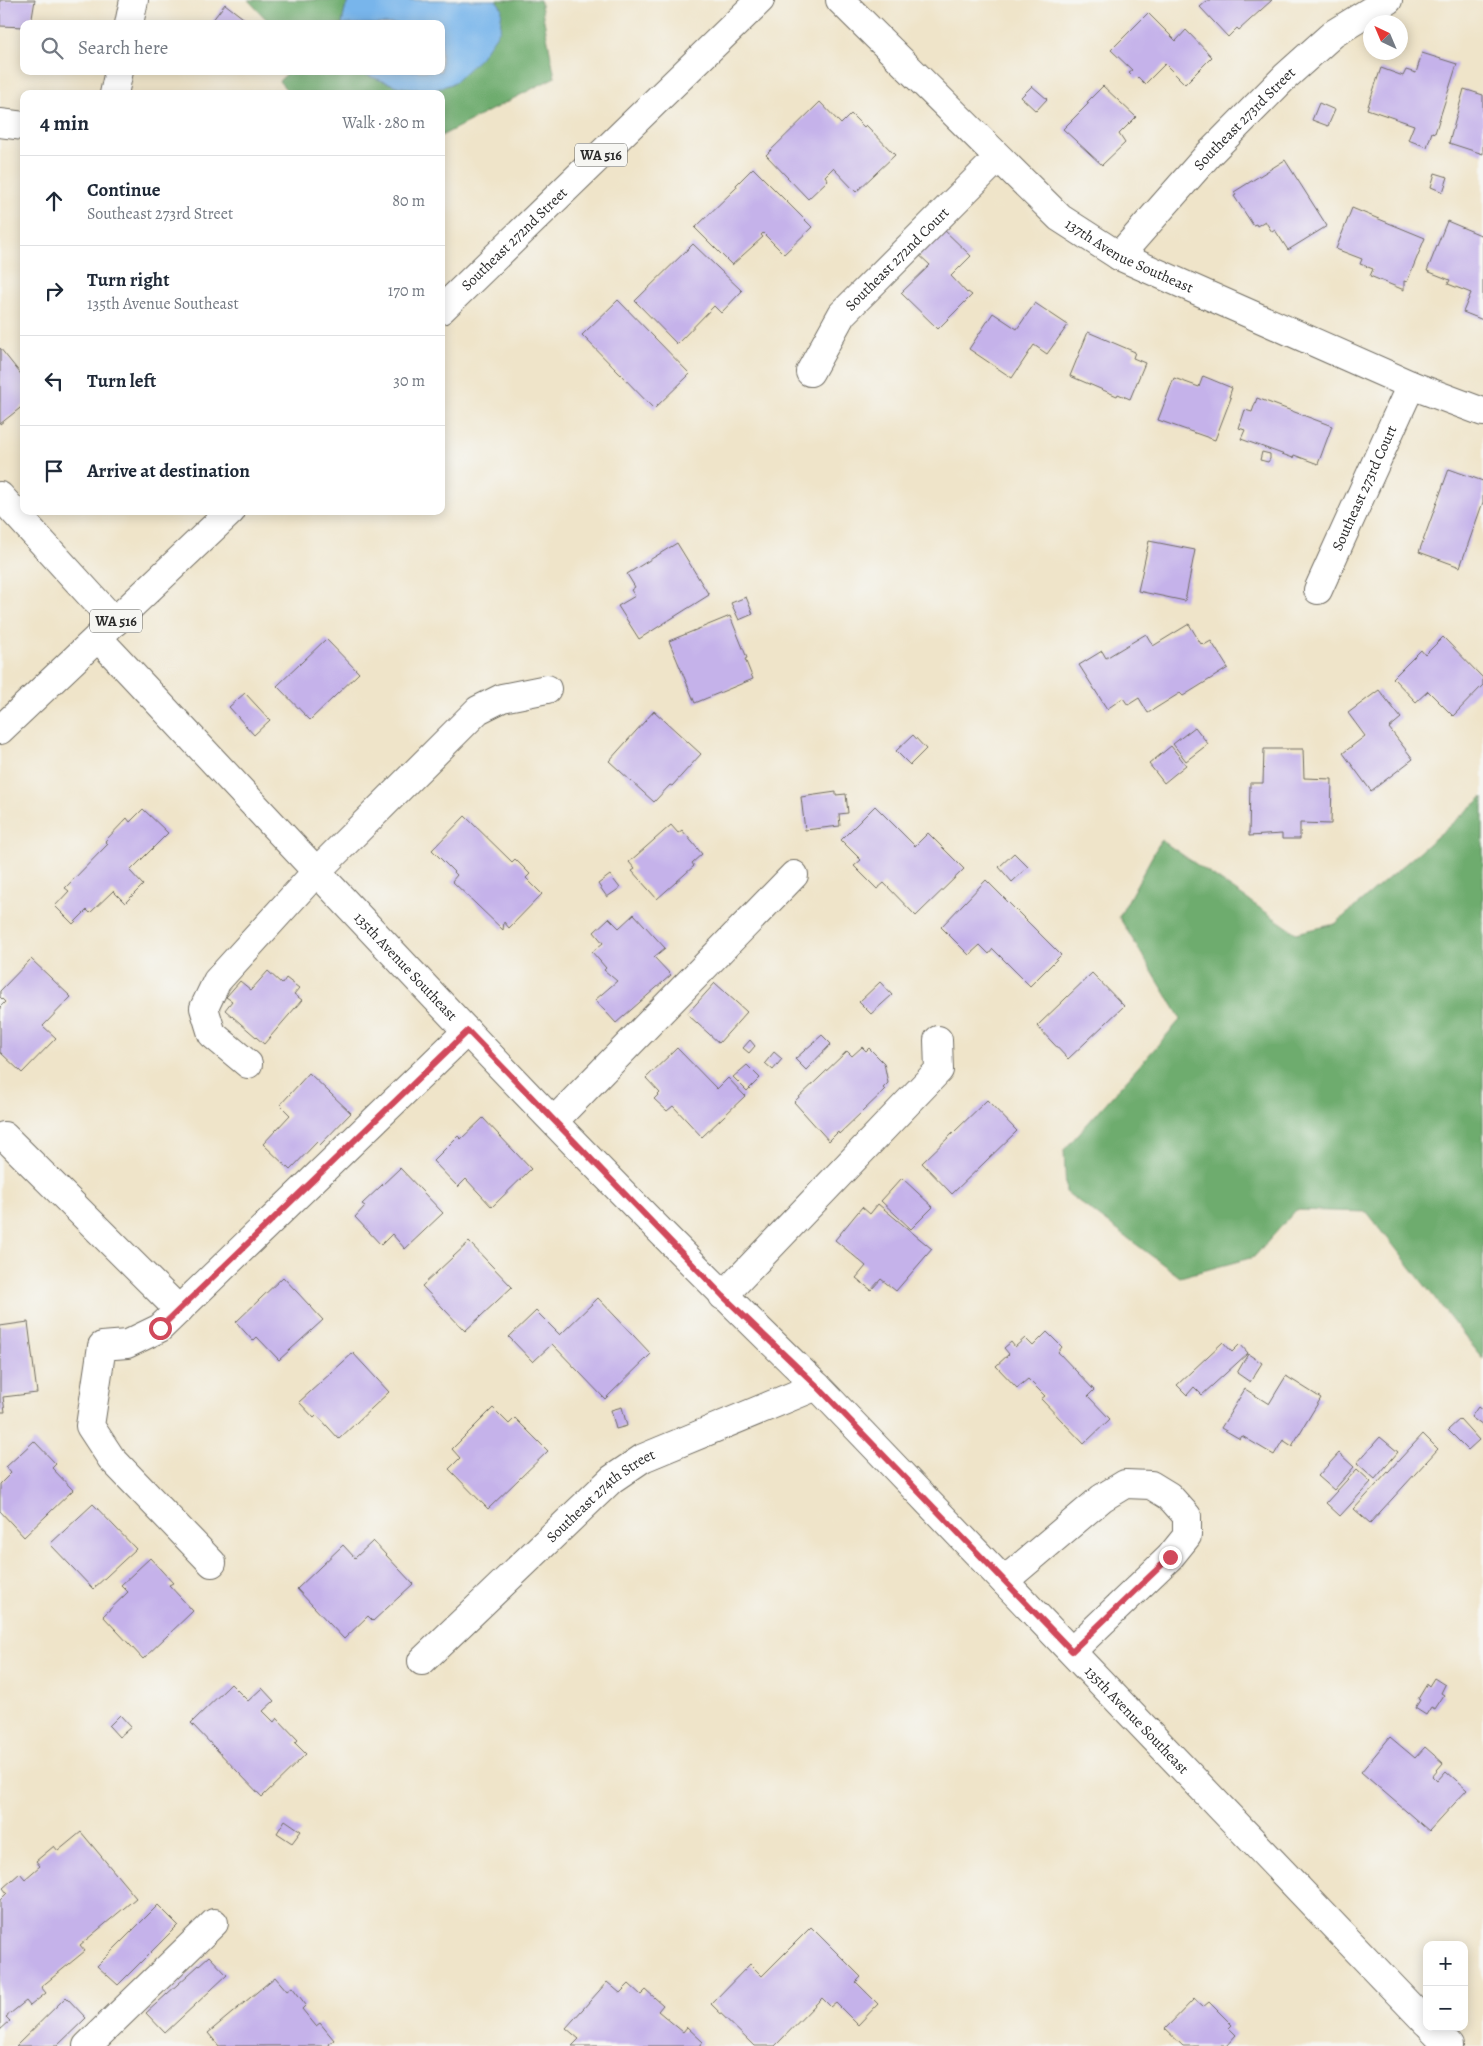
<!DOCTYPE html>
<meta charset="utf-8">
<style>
:root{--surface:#fff;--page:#f2f2f3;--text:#1f2937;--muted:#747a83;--line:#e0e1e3}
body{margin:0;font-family:Alegreya,serif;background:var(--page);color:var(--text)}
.controls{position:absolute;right:15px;bottom:15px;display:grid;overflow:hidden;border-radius:10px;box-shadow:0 2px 12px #0003}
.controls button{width:45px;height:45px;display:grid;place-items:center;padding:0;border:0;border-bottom:1px solid var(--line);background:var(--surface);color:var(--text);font:25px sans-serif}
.compass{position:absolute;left:1363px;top:15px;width:45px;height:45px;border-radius:50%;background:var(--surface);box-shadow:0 2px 12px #0003;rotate:316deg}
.stop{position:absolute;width:15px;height:15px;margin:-11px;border:4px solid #d1495b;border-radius:50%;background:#fff}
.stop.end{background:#d1495b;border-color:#fff;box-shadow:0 1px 5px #0008}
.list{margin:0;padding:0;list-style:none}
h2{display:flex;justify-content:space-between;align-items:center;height:65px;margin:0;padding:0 20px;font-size:21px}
h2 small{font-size:16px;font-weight:400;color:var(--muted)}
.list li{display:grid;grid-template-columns:32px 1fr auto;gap:15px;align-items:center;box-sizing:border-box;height:90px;padding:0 20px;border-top:1px solid var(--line)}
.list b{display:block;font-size:19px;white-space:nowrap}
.list p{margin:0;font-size:16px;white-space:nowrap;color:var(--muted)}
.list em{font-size:16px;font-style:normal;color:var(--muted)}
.icon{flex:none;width:28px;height:28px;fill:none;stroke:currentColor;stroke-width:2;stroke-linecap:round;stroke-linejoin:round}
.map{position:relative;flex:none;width:1483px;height:2046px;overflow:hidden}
.search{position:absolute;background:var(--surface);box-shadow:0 2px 12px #0003;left:20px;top:20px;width:425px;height:55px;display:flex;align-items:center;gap:12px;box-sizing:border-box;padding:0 18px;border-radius:10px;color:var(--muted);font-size:19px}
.panel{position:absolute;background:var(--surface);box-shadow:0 2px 12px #0003;left:20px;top:90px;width:425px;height:425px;border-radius:10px}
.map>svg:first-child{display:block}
.forest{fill:#6eac6e;stroke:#4c6c4c}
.water{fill:#78b5eb;stroke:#52708b}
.building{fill:#c5b2ea}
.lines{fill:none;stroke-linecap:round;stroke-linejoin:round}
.minor-casing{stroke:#706c62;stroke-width:30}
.major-casing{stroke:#706c62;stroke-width:30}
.minor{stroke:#fff;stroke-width:28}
.major{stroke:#fff;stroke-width:28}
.route{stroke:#d1495b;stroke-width:6}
.labels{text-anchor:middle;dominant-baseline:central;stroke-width:5;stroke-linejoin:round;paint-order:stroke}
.shield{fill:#f6f6f2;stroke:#686867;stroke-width:1}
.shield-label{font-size:14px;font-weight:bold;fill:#2b2b2b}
.street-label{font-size:15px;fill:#2b2b2b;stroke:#f6f6f2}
</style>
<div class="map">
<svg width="1483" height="2046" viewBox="0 0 1483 2046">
<rect width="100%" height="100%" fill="#f6f6f2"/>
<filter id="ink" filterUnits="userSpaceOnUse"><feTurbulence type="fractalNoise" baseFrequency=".02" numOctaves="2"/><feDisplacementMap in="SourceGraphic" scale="10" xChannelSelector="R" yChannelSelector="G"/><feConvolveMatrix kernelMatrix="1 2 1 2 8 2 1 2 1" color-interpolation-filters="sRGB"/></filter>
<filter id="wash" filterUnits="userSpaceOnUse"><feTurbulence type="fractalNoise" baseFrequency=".0096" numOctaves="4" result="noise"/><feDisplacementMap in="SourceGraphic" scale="20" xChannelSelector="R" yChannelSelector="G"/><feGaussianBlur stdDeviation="1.12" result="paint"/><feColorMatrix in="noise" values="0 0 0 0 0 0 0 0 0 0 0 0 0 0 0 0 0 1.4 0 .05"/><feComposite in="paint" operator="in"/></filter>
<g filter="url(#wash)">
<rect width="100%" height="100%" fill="#efe4c9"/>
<path class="forest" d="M 248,0 L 349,0 L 345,9 L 342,24 L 271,24 Z
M 496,0 L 540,0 L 555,77 L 441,136 L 441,94 L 290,94 L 279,81 L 290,71 L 361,71 L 366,75 L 400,87 L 434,90 L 454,83 L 502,8 Z
M 1483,797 L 1483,1359 L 1367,1212 L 1296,1210 L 1254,1257 L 1180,1277 L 1066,1192 L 1064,1150 L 1181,1019 L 1119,917 L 1161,840 L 1296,933 L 1335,924 Z"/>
<path class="water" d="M 349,0 L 496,0 L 502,8 L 500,30 L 480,58 L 454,83 L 434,90 L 400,87 L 366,75 L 361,71 L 441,71 L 441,24 L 342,24 L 345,9 Z"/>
<g id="blocks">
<path class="building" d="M 0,0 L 35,0 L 31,24 L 24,24 L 24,27 L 0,26 Z
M 1208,0 L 1272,0 L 1239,30 L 1237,28 L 1228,37 L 1200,7 Z
M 225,4 L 251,24 L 216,24 L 212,21 Z
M 1148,13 L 1176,41 L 1186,30 L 1212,57 L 1185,84 L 1165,64 L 1145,84 L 1138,77 L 1136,79 L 1129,72 L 1132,70 L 1111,50 Z
M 1422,53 L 1457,64 L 1435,133 L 1432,132 L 1427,147 L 1408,140 L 1414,125 L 1367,109 L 1381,68 L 1403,76 L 1406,70 L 1416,73 Z
M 1032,86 L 1047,99 L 1036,111 L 1021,97 Z
M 1103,86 L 1136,117 L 1119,134 L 1125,143 L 1102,165 L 1063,129 L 1089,103 L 1087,102 Z
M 1464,89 L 1483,95 L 1483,154 L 1449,143 Z
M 820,102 L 841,124 L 851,114 L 864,127 L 866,125 L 895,155 L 856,192 L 833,168 L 825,176 L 828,180 L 808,199 L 766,155 Z
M 1319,103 L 1335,110 L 1328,126 L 1312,120 Z
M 1285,160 L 1327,226 L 1288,250 L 1275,230 L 1272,232 L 1265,221 L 1257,226 L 1256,224 L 1253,225 L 1234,196 L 1236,195 L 1234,192 Z
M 753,168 L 812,227 L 784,254 L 763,233 L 761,235 L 763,237 L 732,265 L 695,228 L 737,187 L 736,185 Z
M 1435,173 L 1448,177 L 1443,192 L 1431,187 Z
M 1352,208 L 1425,238 L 1407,282 L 1404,281 L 1404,290 L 1370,276 L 1373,269 L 1360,264 L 1362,259 L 1336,249 Z
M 1447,221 L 1483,236 L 1483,320 L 1463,312 L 1471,293 L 1448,284 L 1450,280 L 1427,271 Z
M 940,226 L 971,256 L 951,276 L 967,293 L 968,292 L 972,295 L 938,329 L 901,293 L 930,265 L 916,252 Z
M 693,244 L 742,291 L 721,313 L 714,306 L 677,344 L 635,301 Z
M 618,300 L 690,374 L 654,409 L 582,335 Z
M 1035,303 L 1068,325 L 1047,354 L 1034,345 L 1012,378 L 969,349 L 993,313 L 1017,329 Z
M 1088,332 L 1135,352 L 1133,358 L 1145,363 L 1130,399 L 1118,394 L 1117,396 L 1070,376 Z
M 0,348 L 24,378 L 24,405 L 0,424 Z
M 1203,376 L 1232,388 L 1229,397 L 1231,398 L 1215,440 L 1158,420 L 1174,378 L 1199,387 Z
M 1257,398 L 1332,426 L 1318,464 L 1294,455 L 1293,458 L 1241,439 L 1245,430 L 1239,428 L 1245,410 L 1252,412 Z
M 1262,452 L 1270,454 L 1270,459 L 1268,462 L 1260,460 Z
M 1449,469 L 1483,481 L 1483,502 L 1460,567 L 1419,552 Z
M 1149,541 L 1195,550 L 1185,601 L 1138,591 Z
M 677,543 L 709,595 L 639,639 L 618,606 L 635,596 L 631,590 L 635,587 L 627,574 Z
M 746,597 L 753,614 L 739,620 L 731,603 Z
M 730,616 L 747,658 L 745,659 L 753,679 L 695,703 L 669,641 Z
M 1189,624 L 1201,644 L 1202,643 L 1204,645 L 1211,641 L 1228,668 L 1183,696 L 1180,693 L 1148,713 L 1139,698 L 1128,705 L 1123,698 L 1107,709 L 1079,665 L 1102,651 L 1106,658 L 1146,634 L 1153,646 Z
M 1443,637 L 1483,678 L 1483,685 L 1453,716 L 1428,691 L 1416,702 L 1393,678 L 1421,650 L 1425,655 Z
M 326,639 L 359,673 L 310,720 L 277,686 Z
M 1379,690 L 1401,718 L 1389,728 L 1413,759 L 1371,791 L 1343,753 L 1365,736 L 1348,713 Z
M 245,693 L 270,720 L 254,735 L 229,707 Z
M 654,711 L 701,754 L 672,786 L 670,785 L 654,802 L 609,761 Z
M 1195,727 L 1208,744 L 1186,761 L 1173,744 Z
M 913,735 L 926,749 L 910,765 L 896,751 Z
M 1171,746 L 1186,765 L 1164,783 L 1149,764 Z
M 1264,749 L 1303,749 L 1304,778 L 1332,779 L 1331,824 L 1300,823 L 1300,839 L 1282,839 L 1282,834 L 1249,836 L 1250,783 L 1263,783 Z
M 836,792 L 836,795 L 846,794 L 848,813 L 839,814 L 840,826 L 805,830 L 801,797 Z
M 875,806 L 915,846 L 928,833 L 964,869 L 916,916 L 884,883 L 877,889 L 854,866 L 861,860 L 841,840 Z
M 143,809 L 168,833 L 130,871 L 143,885 L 125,903 L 113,891 L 90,913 L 87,910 L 73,924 L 55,906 L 69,891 L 65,888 L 108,844 L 105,841 L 127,818 L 130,822 Z
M 465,816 L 512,862 L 515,859 L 530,874 L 526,878 L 542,894 L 509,928 L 504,922 L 503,930 L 452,881 L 457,875 L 432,850 Z
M 671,825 L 678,833 L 682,830 L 702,854 L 692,863 L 694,866 L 657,899 L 632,871 L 635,869 L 629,862 Z
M 1014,853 L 1028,867 L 1012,882 L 999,867 Z
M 610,875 L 620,888 L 607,897 L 598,884 Z
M 986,880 L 1061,955 L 1030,986 L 993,949 L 989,954 L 980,945 L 969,955 L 941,927 Z
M 634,914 L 665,948 L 654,957 L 671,975 L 616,1023 L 595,1000 L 617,981 L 604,970 L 606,968 L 592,952 L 603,943 L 594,932 L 609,918 L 619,928 Z
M 31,959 L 71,997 L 43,1026 L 56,1038 L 22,1073 L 0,1052 L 0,1007 L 5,1002 L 0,997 L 0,991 Z
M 268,971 L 282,984 L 286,978 L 299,988 L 294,994 L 302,1000 L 264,1044 L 225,1010 L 232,1001 L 226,997 L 240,981 L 251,990 Z
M 1092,973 L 1124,1006 L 1068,1059 L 1037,1026 Z
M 880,982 L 892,995 L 871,1014 L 859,1002 Z
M 715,983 L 747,1012 L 719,1043 L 687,1014 Z
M 822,1035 L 831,1044 L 806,1070 L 795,1059 Z
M 750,1040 L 755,1046 L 749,1053 L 743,1048 Z
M 862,1047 L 866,1051 L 869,1048 L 884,1063 L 888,1083 L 883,1088 L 885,1090 L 839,1134 L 838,1132 L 829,1141 L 794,1102 L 847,1051 L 852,1056 Z
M 677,1048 L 717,1089 L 728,1078 L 745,1096 L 702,1137 L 673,1106 L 667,1111 L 654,1099 L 660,1093 L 646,1078 Z
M 774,1052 L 782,1059 L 773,1070 L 765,1063 Z
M 747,1065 L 760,1078 L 747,1091 L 733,1077 Z
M 309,1073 L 351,1113 L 320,1145 L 317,1142 L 290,1170 L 263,1144 L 290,1115 L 280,1105 Z
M 987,1100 L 1017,1131 L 952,1194 L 922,1163 Z
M 483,1118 L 531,1169 L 492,1207 L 466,1179 L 458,1187 L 433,1161 L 458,1136 L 461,1139 Z
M 400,1168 L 443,1213 L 405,1249 L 392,1234 L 381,1245 L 355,1217 L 365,1206 L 362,1204 Z
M 902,1178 L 933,1207 L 911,1229 L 881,1201 Z
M 878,1204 L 932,1249 L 896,1291 L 881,1279 L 871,1290 L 856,1278 L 866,1266 L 835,1240 L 862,1207 L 870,1214 Z
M 469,1242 L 512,1287 L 465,1331 L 422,1286 Z
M 283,1277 L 323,1320 L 279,1360 L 257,1337 L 253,1341 L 236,1322 Z
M 598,1298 L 651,1354 L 605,1399 L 552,1344 L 533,1362 L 509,1337 L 536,1311 L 560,1335 Z
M 28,1322 L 37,1393 L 3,1397 L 5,1412 L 0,1412 L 0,1326 Z
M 1047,1332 L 1062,1347 L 1058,1352 L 1094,1390 L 1088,1396 L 1110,1419 L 1084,1444 L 1041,1399 L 1045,1396 L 1028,1379 L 1017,1388 L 996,1366 L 1009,1354 L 1004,1348 L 1011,1342 L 1015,1347 L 1025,1338 L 1033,1346 Z
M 1223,1342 L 1232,1352 L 1240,1344 L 1248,1353 L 1202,1395 L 1194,1387 L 1187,1395 L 1177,1385 Z
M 353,1353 L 389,1392 L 339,1439 L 317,1415 L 314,1418 L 299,1402 Z
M 1248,1354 L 1262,1363 L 1250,1382 L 1237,1373 Z
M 1286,1376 L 1321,1398 L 1292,1446 L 1283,1440 L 1274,1455 L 1242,1436 L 1240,1439 L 1221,1428 L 1245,1389 L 1269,1404 Z
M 622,1407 L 627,1426 L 616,1429 L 611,1410 Z
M 1478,1407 L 1483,1411 L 1483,1426 L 1471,1417 Z
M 493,1408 L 509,1424 L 515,1418 L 548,1451 L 488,1509 L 449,1469 L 460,1458 L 452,1449 Z
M 1460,1419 L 1479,1440 L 1468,1450 L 1448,1430 Z
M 1423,1434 L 1438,1449 L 1370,1523 L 1354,1509 Z
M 1380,1437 L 1398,1452 L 1375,1479 L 1357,1463 Z
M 34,1441 L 56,1464 L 52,1468 L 73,1490 L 24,1537 L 0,1511 L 0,1484 L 11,1473 L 6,1467 Z
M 1339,1453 L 1354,1467 L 1334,1490 L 1318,1476 Z
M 1357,1469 L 1371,1482 L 1340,1516 L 1326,1503 Z
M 93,1504 L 136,1549 L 93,1589 L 50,1544 Z
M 373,1541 L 413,1584 L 373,1621 L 368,1616 L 344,1639 L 297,1589 L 343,1545 L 355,1558 Z
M 150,1558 L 173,1583 L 169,1585 L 193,1611 L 143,1659 L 103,1616 L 128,1592 L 121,1585 Z
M 1434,1678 L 1445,1685 L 1441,1693 L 1444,1695 L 1435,1709 L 1431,1707 L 1426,1715 L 1415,1708 L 1420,1700 L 1418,1699 L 1427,1684 L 1429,1686 Z
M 231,1684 L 248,1701 L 262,1688 L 274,1701 L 263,1711 L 274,1722 L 277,1718 L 298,1740 L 295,1743 L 306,1754 L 262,1797 L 191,1723 Z
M 120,1715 L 131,1727 L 119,1737 L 109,1726 Z
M 1390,1737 L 1415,1758 L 1425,1747 L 1443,1763 L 1432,1776 L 1437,1781 L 1446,1771 L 1467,1790 L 1429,1831 L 1361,1772 Z
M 285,1820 L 301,1831 L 292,1843 L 277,1833 Z
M 81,1832 L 136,1898 L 80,1945 L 85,1951 L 41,1987 L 46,1993 L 30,2006 L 26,2001 L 6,2017 L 10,2021 L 0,2030 L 0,1900 L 7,1893 L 3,1888 L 20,1873 L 25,1879 L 40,1866 L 36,1861 L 54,1846 L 58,1851 Z
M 158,1905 L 178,1925 L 118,1985 L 97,1966 Z
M 811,1927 L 861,1977 L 856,1982 L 878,2004 L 858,2025 L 836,2003 L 831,2007 L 822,1998 L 775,2046 L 754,2046 L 711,2004 L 750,1964 L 762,1976 Z
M 209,1956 L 227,1975 L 165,2033 L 146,2013 Z
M 275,1977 L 287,1991 L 292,1987 L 306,2005 L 302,2009 L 316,2026 L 320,2023 L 334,2040 L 329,2044 L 330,2046 L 219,2046 L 208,2033 Z
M 607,1982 L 620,1993 L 629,1984 L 641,1995 L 646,1990 L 663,2005 L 658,2011 L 683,2032 L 687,2027 L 703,2042 L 700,2046 L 572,2046 L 579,2039 L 566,2028 Z
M 66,1997 L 86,2018 L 57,2046 L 16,2046 Z
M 1194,1999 L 1203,2007 L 1209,2002 L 1232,2025 L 1229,2028 L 1236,2035 L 1226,2046 L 1183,2046 L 1165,2029 Z"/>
</g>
</g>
<g filter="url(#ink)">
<use href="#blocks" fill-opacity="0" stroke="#706c62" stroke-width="1"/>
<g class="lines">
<g class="minor-casing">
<g id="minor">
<path id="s1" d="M 840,0 L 1060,218 L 1119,256 L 1411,385 L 1483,412"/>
<path d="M 129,24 L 134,0"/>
<path d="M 114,94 L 119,71"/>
<path d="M 0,123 L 24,126"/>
<path id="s2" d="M 1119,256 L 1208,155 L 1285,77 L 1333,34 L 1388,0"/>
<path id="s3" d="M 810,372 L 842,314 L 998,158"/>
<path d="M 0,496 L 115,622"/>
<path id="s4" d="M 1318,590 L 1411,385"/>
<path id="s5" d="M 98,638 C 335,890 568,1146 817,1386 L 1427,2023"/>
<path d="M 248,1064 L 212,1034 L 204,1008 L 217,981 L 317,871 L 478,710 L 502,698 L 547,689"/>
<path d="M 554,1121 L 794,875"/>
<path d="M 4,1136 L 179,1310"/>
<path d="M 723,1296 L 939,1070 L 938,1040"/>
<path d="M 212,1563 L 111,1458 L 90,1426 L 102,1346 L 127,1344 L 160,1328 L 467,1031"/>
<path d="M 1004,1581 L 1102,1498 L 1125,1484 L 1151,1485 L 1169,1496 L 1187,1516 L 1187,1536 L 1170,1557 L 1072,1651"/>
<path id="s6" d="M 422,1661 L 612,1479 L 643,1458 L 817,1386"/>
<path d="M 1431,2027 L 1449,2046"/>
<path d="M 87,2046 L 214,1923"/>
</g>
</g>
<g class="major-casing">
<g id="major">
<path id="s7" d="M 441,310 L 760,0"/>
<path d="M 0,730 L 231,511"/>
</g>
</g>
<use href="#minor" class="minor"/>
<use href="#major" class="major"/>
</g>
</g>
<g class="lines" filter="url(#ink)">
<path class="route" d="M 160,1328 L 468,1031 L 723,1296 L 817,1386 L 1072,1651 L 1170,1557"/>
</g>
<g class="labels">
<g class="shield">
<rect x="575" y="143.5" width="52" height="23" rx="4"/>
<rect x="90" y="609.5" width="52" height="23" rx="4"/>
</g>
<g class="shield-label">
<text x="601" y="155">WA 516</text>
<text x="116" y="621">WA 516</text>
</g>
<g class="street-label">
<text stroke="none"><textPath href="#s2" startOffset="186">Southeast 273rd Street</textPath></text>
<text stroke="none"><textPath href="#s7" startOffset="102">Southeast 272nd Street</textPath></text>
<text stroke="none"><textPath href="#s1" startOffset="389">137th Avenue Southeast</textPath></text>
<text stroke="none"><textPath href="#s3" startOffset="144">Southeast 272nd Court</textPath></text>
<text stroke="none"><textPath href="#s4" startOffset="112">Southeast 273rd Court</textPath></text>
<text stroke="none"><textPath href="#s5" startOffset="450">135th Avenue Southeast</textPath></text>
<text stroke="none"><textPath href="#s6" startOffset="244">Southeast 274th Street</textPath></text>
<text stroke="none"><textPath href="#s5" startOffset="1500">135th Avenue Southeast</textPath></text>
</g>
</g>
</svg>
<div class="controls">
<button>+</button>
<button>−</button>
</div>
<svg class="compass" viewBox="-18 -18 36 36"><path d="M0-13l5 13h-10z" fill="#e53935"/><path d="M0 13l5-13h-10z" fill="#747a83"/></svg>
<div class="stop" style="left:160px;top:1328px"></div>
<div class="stop end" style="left:1170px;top:1557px"></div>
<div class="search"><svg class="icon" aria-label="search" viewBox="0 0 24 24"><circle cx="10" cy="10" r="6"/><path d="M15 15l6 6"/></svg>Search here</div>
<section class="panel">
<h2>4 min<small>Walk · 280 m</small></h2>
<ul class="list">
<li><svg class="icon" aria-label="ahead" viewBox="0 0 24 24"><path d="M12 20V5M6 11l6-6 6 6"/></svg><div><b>Continue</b><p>Southeast 273rd Street</p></div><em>80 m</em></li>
<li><svg class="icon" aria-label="right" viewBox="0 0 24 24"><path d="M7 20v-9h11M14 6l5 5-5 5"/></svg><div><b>Turn right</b><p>135th Avenue Southeast</p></div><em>170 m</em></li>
<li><svg class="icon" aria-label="left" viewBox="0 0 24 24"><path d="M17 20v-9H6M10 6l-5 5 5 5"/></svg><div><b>Turn left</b></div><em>30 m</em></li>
<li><svg class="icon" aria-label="arrive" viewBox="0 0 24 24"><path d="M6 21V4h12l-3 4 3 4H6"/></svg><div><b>Arrive at destination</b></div></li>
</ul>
</section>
</div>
